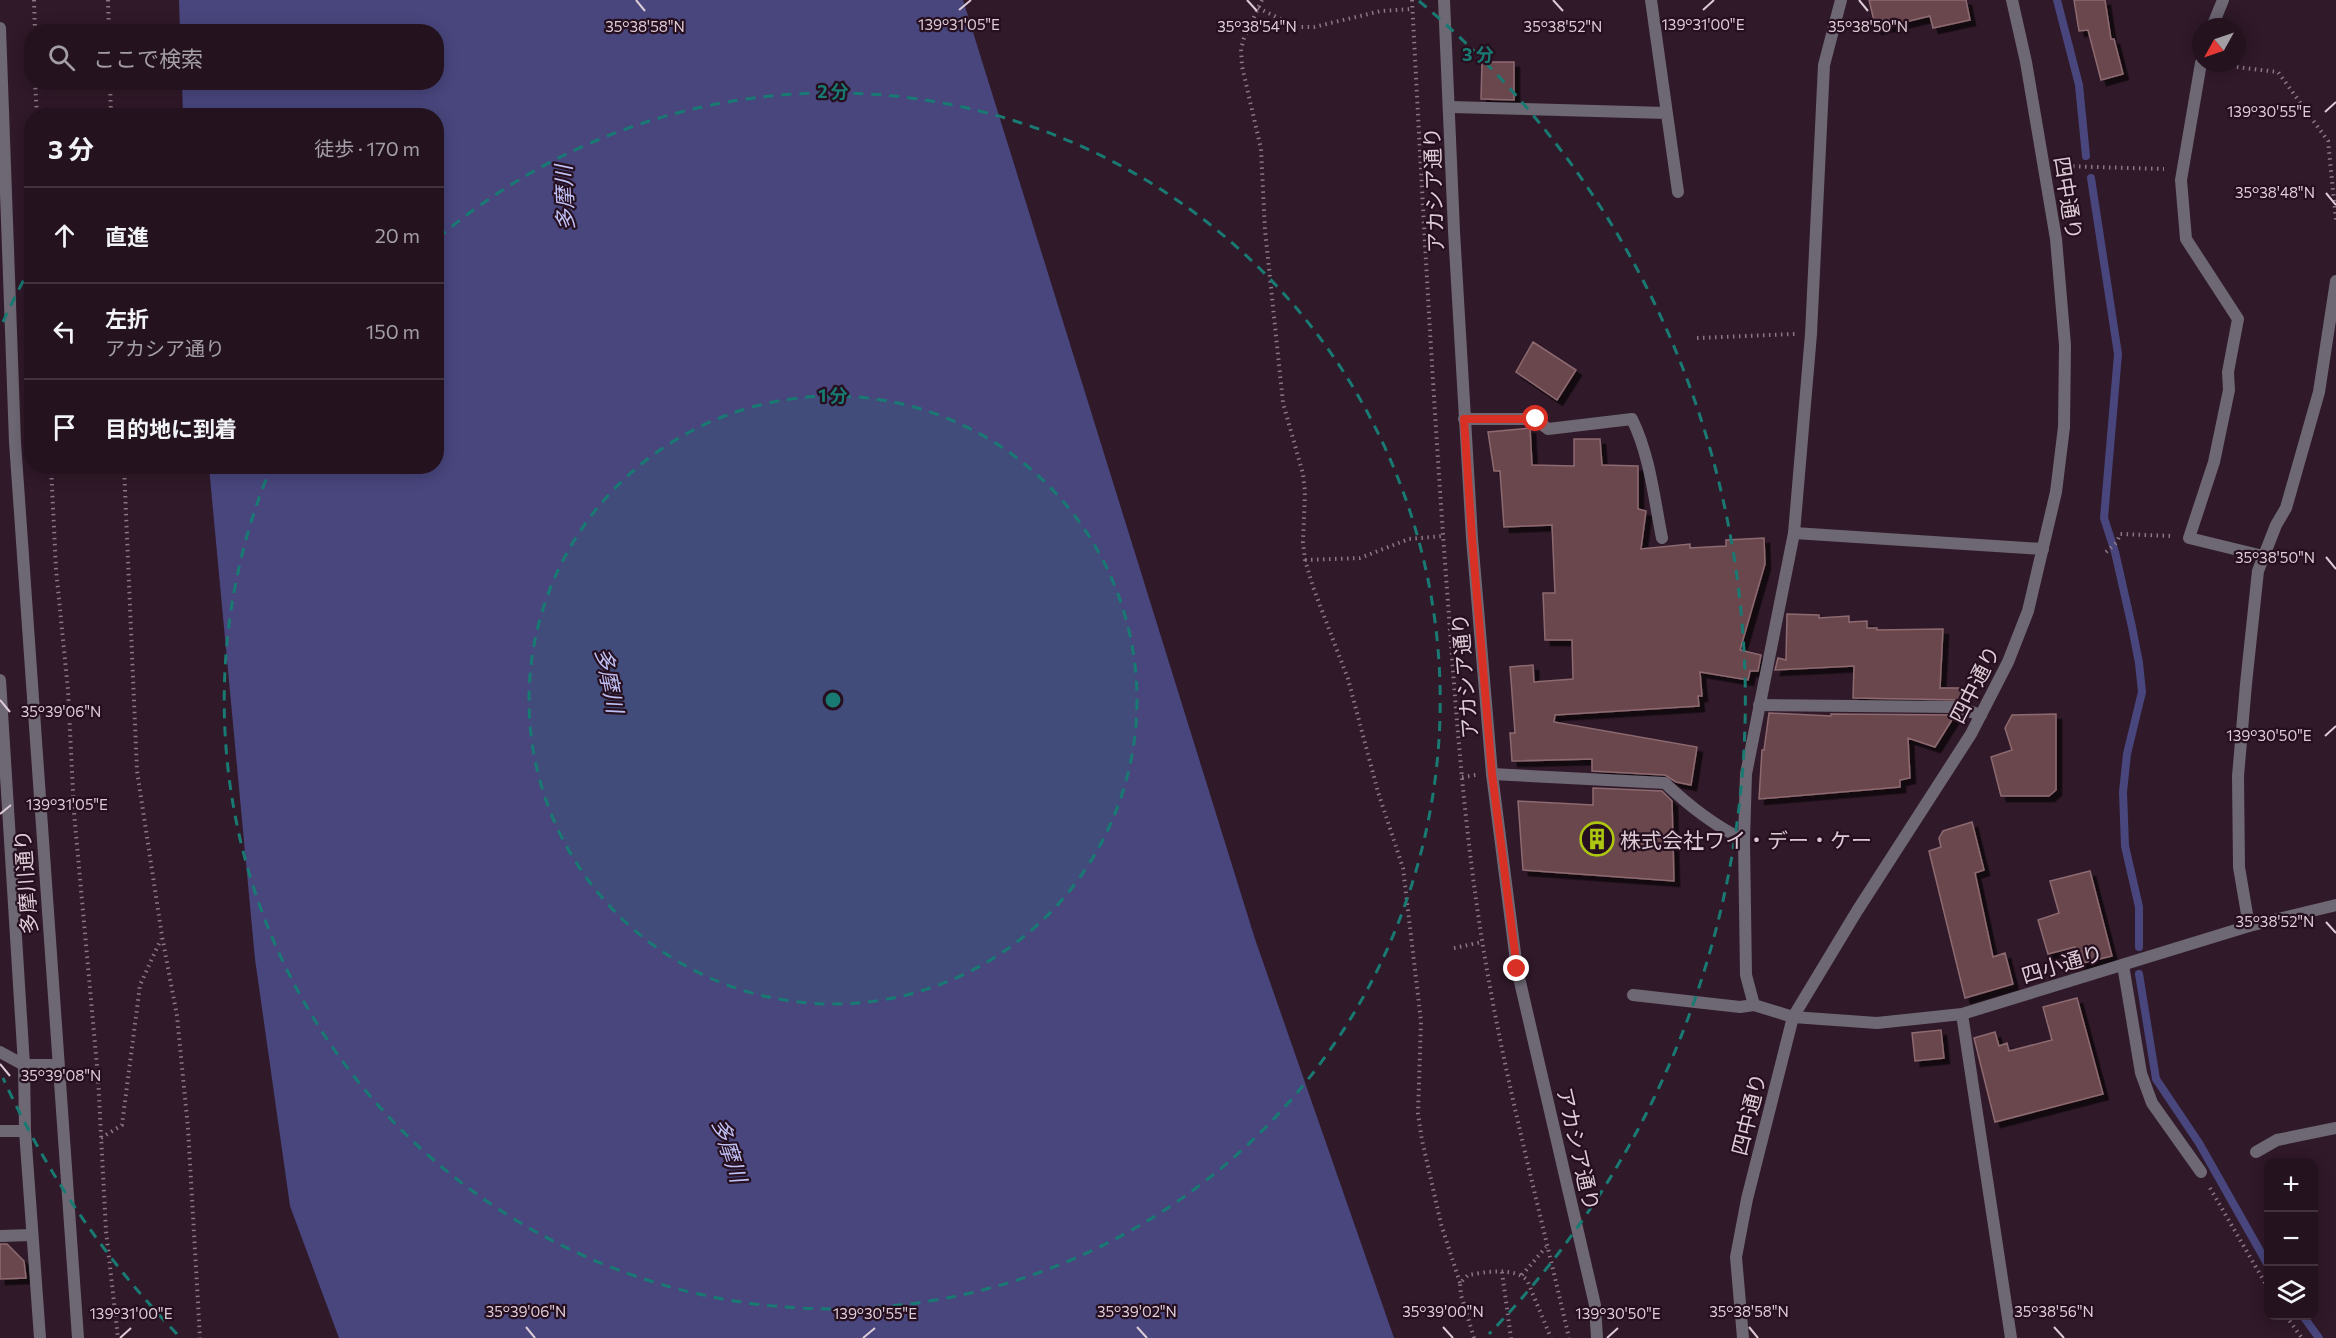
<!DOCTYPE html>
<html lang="ja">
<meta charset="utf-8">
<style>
:root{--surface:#24131f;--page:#30202c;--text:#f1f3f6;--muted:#a39ea4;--line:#41323d}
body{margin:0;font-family:Commissioner,"Noto Sans JP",sans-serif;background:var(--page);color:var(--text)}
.controls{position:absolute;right:18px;bottom:18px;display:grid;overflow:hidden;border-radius:12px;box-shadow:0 3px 15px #0003}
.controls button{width:54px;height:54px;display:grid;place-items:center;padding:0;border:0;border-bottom:2px solid var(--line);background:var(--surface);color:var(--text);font:30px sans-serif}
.compass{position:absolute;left:2192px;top:18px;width:54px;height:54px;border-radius:50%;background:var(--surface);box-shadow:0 3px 15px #0003;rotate:230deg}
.stop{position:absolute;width:18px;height:18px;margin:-14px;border:4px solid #d93025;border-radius:50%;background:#fff}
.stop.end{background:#d93025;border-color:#fff;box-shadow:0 2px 6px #0008}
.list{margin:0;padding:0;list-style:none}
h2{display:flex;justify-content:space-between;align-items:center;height:78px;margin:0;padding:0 24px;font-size:26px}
h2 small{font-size:20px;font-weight:400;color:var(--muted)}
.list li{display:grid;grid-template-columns:39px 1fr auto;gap:18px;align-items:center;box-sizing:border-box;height:96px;padding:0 24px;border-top:2px solid var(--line)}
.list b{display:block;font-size:22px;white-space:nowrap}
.list p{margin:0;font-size:20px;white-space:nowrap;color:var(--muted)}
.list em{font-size:20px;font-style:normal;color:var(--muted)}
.icon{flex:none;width:33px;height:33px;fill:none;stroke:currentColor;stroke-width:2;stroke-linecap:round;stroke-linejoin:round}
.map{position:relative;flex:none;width:2336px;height:1338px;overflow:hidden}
.search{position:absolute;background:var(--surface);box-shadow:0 3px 15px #0003;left:24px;top:24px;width:420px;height:66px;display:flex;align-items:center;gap:15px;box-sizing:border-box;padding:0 21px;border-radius:24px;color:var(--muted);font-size:22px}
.panel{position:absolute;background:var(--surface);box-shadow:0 3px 15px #0003;left:24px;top:108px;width:420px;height:366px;border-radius:24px}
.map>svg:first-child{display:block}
.water{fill:#48467d}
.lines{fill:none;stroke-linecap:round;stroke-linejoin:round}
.stream{stroke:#48467d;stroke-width:8}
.building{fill:#69474d;stroke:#8d6a70;stroke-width:1.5;filter:url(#shadow)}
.path{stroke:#8b7785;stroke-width:4;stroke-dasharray:1.5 4.5;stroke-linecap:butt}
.service{stroke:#6e6774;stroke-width:12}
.minor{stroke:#6e6774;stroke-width:12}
.tertiary{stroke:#6e6774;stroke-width:12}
.route{stroke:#d93025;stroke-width:8}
.ticks{fill:none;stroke:#ddccd7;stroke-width:2}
.ring{fill:none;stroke:#197a73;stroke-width:3;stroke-dasharray:10 8}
.labels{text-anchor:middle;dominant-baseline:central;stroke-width:4.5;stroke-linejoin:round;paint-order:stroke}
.street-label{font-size:21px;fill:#ddccd7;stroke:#260f1f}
.poi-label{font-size:21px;fill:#ddccd7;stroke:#260f1f;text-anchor:start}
.water-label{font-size:22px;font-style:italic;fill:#bfc0f4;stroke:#260f1f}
.ticks-label{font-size:15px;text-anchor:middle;fill:#ddccd7;stroke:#260f1f;stroke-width:4.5;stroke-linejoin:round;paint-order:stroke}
.centre{fill:#197a73;stroke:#260f1f;stroke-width:3}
.ring-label{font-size:18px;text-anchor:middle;font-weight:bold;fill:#197a73;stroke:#260f1f;stroke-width:4.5;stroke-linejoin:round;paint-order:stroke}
</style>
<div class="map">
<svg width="2336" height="1338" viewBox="0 0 2336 1338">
<defs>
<filter id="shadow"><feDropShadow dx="5.5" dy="5.5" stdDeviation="0" flood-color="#0009"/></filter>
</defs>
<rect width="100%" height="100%" fill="#301929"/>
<path class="water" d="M 179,0 L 963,0 L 1255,939 L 1394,1338 L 339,1338 L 290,1206 L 255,959 L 209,467 L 436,466 L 436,116 L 183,115 L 182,83 L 436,82 L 436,32 L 180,31 Z"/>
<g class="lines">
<path class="stream" d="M 2057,0 L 2079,85 L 2086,156
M 2091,178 L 2118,354 L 2104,518 L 2115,552 L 2132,627 L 2139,663 L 2142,692 L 2127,754 L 2123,792 L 2125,846 L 2139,907 L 2139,947
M 2139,974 L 2156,1079 L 2199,1143 L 2268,1265
M 2303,1316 L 2319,1338"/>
</g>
<path class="building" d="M 1869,0 L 1966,0 L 1970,20 L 1933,28 L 1930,16 L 1876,29 Z
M 2074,0 L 2105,0 L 2111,39 L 2114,39 L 2123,74 L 2101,80 L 2088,30 L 2079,31 Z
M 1482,62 L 1514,62 L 1514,100 L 1481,99 Z
M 1533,342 L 1576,370 L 1557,400 L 1516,372 Z
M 1530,428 L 1532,465 L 1574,466 L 1574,439 L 1600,439 L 1602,465 L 1638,466 L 1638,509 L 1646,511 L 1641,549 L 1690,544 L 1690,548 L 1726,546 L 1726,540 L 1764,538 L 1765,564 L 1740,650 L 1761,655 L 1758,671 L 1750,671 L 1748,680 L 1700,672 L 1702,696 L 1698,696 L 1699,706 L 1555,715 L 1554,722 L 1697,747 L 1691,785 L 1676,782 L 1665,775 L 1592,771 L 1592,759 L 1512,761 L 1510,733 L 1515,733 L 1510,667 L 1533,665 L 1534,682 L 1573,679 L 1572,640 L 1545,640 L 1543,593 L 1555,593 L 1552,525 L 1504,527 L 1500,471 L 1494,471 L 1488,432 Z
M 1787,614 L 1819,615 L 1819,618 L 1849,616 L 1849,622 L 1867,621 L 1867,628 L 1877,628 L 1877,630 L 1943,629 L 1940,688 L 1963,688 L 1962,700 L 1853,698 L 1854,666 L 1775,670 L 1778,658 L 1786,660 Z
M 1769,713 L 1831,716 L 1831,714 L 1955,715 L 1935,747 L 1908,738 L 1910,778 L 1900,780 L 1900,787 L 1759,799 L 1762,750 L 1764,750 Z
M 2056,714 L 2056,790 L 2049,796 L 2001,796 L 1991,757 L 2012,750 L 2005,728 L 2012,715 Z
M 1593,788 L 1662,791 L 1672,801 L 1674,881 L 1523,870 L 1518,801 L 1593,805 Z
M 1972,822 L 1984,870 L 1975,873 L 1993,957 L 2005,953 L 2013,984 L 1965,998 L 1929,851 L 1941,847 L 1939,838 L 1943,831 Z
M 2090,871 L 2112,956 L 2079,964 L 2075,947 L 2048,954 L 2038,920 L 2059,913 L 2050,881 Z
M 2077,998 L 2103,1094 L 1995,1122 L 1974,1038 L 1995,1032 L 1999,1046 L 2007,1043 L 2009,1051 L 2052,1040 L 2043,1007 Z
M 1941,1030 L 1944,1058 L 1915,1061 L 1912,1033 Z
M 0,1244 L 7,1244 L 24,1261 L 26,1278 L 0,1279 Z"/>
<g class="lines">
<path class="path" d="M 34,0 L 35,32
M 108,0 L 109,32
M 1262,0 L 1244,38 L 1241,49 L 1242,66 L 1261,149 L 1265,230 L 1283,403 L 1303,474 L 1305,492 L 1303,542 L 1305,560 L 1313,587 L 1348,679 L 1378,792 L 1403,868 L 1421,1021 L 1418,1114 L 1422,1140 L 1441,1224 L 1460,1283
M 1412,0 C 1422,192 1432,384 1446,576 C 1455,698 1463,820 1482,940 C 1503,1074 1539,1206 1569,1338
M 1258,8 L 1297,27 L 1314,27 L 1381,11 L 1413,9
M 2219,65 L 2278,72 L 2328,141 L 2336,220
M 35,82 L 37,116
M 110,82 L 111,116
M 2061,166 L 2164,169
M 1697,338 L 1795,334
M 51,466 L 56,569 L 68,690 L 74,812 L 98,1077 L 106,1231 L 118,1338
M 124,466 L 137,771 L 162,936 L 177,1016 L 188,1128 L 200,1338
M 2106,552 L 2117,542 L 2120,534 L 2173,536
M 1305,560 L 1360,558 L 1409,539 L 1443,536
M 1462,777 L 1476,775
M 1454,948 L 1482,942
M 101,1138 L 122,1125 L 140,985 L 161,939
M 2210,1188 L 2268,1288
M 1502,1272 L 1511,1338
M 1522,1275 L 1546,1247
M 2286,1316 L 2302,1338
M 1474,1338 L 1461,1295 L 1460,1283 L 1468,1275 C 1486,1272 1513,1267 1527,1280 L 1551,1338"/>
<path class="service" d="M 1651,0 L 1678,192
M 2212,27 L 2223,0
M 2201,63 L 2181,180 L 2186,239 L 2238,319 L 2228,372 L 2229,390 L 2214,462 L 2189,538 L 2263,556
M 1450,107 L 1666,113
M 1464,419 L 1535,419 L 1548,429 L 1632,419 C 1650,456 1654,498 1662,538
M 1794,533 L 2043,549
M 1759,705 L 1956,707 L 1981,715
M 1492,774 L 1665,783 C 1689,806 1713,825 1744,840
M 2249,926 L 2239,867 L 2238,776 L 2246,684 L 2258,571 L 2276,525 L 2286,508 L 2319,392 L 2336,281
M 2123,965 L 2141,1073 L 2152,1103 L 2201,1172
M 1633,995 L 1740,1007 L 1754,1005
M 0,1131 L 25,1131
M 2256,1152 L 2277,1140 L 2336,1128"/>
<path class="minor" d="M 1841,0 L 1824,65 L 1811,334 L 1794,533 L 1746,774 L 1744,840 L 1746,975 L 1754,1005 L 1793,1017 L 1877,1023 L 1962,1014 L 2249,926 L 2336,905
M 0,680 L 24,1065 L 25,1131 L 40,1338
M 1962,1014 L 2011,1338
M 0,1052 L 24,1065 L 57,1065
M 0,1236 L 32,1235"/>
<path class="tertiary" d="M 1444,0 L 1454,231 L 1472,538 L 1492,774 L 1517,969 L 1595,1305 L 1597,1338
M 0,28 L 15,442 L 78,1338
M 1743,1338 L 1736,1257 L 1747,1199 L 1793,1017 L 1857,911 L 1971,734 L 2008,662 L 2028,611 L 2056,492 L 2064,427 L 2065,345 L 2056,239 L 2026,62 L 2012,0"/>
</g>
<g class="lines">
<path class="route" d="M 1517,969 L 1492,774 L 1472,538 L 1464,419 L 1536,419"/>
</g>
<path class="ticks" d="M 636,0 L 645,11M 1247,0 L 1257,11M 1553,0 L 1563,11M 1859,0 L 1868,11M 959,10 L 971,0M 1703,10 L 1714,0M 2325,112 L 2336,102M 2326,193 L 2336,205M 2326,557 L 2336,569M 0,700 L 10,712M 2325,736 L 2336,726M 0,814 L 11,805M 2326,922 L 2336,933M 0,1064 L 10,1076M 526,1327 L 535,1338M 1137,1327 L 1147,1338M 1443,1327 L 1453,1338M 1749,1327 L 1758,1338M 2054,1327 L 2064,1338M 120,1338 L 131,1328M 863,1338 L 875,1328M 1607,1338 L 1618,1328"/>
<circle cx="833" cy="700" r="304" fill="#197a73" fill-opacity=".12"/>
<g class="ring">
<circle cx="833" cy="700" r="304"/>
<path d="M438 238A608 608 0 1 1 271 467"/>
<path d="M177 1334A912 912 0 0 1 3 1078M3 322A912 912 0 0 1 28 272M1419 1A912 912 0 0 1 1489 1334"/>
</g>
<defs>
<g id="building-ring" transform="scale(1.725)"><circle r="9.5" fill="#260f1f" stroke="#adc60f" stroke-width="1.5"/><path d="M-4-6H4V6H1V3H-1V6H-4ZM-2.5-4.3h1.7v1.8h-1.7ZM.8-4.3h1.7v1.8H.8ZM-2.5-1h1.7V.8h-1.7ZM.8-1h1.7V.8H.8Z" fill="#adc60f"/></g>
</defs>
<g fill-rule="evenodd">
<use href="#building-ring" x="1597" y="839"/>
</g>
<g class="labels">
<g class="street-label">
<text transform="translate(1433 190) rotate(-92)">アカシア通り</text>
<text transform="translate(2069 198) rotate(81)">四中通り</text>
<text transform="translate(1464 676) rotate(-95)">アカシア通り</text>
<text transform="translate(1974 684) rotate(-63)">四中通り</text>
<text transform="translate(25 882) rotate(-94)">多摩川通り</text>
<text transform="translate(2062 963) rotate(-17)">四小通り</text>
<text transform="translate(1748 1114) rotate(-76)">四中通り</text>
<text transform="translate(1579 1149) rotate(77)">アカシア通り</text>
</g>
<g class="poi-label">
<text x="1620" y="839">株式会社ワイ・デー・ケー</text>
</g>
<g class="water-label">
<text transform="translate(564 198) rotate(-92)">多摩川</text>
<text transform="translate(610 680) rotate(79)">多摩川</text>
<text transform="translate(730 1150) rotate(72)">多摩川</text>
</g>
</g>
<g class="ticks-label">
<text x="959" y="30">139°31'05"E</text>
<text x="1703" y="30">139°31'00"E</text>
<text x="645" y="32">35°38'58"N</text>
<text x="1257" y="32">35°38'54"N</text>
<text x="1563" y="32">35°38'52"N</text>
<text x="1868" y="32">35°38'50"N</text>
<text x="2269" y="117">139°30'55"E</text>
<text x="2275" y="198">35°38'48"N</text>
<text x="2275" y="563">35°38'50"N</text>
<text x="61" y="717">35°39'06"N</text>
<text x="2269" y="741">139°30'50"E</text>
<text x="67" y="810">139°31'05"E</text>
<text x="2275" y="927">35°38'52"N</text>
<text x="61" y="1081">35°39'08"N</text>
<text x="526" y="1317">35°39'06"N</text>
<text x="1137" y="1317">35°39'02"N</text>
<text x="1443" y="1317">35°39'00"N</text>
<text x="1749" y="1317">35°38'58"N</text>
<text x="2054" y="1317">35°38'56"N</text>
<text x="131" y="1319">139°31'00"E</text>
<text x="875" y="1319">139°30'55"E</text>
<text x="1618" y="1319">139°30'50"E</text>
</g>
<circle cx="833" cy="700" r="9" class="centre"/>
<g class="ring-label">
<text x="1478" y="61">3 分</text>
<text x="833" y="98">2 分</text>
<text x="833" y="402">1 分</text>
</g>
</svg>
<div class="controls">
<button>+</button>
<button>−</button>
<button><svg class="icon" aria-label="layers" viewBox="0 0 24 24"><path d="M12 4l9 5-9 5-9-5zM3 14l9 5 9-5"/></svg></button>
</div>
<svg class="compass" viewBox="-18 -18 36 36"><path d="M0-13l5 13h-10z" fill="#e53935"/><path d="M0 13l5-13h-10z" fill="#a39ea4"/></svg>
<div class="stop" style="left:1536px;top:419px"></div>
<div class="stop end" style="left:1517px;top:969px"></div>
<div class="search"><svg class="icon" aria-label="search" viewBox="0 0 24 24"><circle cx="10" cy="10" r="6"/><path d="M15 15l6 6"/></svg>ここで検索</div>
<section class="panel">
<h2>3 分<small>徒歩 · 170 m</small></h2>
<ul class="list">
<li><svg class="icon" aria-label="ahead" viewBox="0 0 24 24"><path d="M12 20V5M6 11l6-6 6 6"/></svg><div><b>直進</b></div><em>20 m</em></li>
<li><svg class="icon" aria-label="left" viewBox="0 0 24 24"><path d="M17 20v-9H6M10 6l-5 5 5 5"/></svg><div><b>左折</b><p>アカシア通り</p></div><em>150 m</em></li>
<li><svg class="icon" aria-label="arrive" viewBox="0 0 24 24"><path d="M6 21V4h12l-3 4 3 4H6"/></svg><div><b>目的地に到着</b></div></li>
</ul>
</section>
</div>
